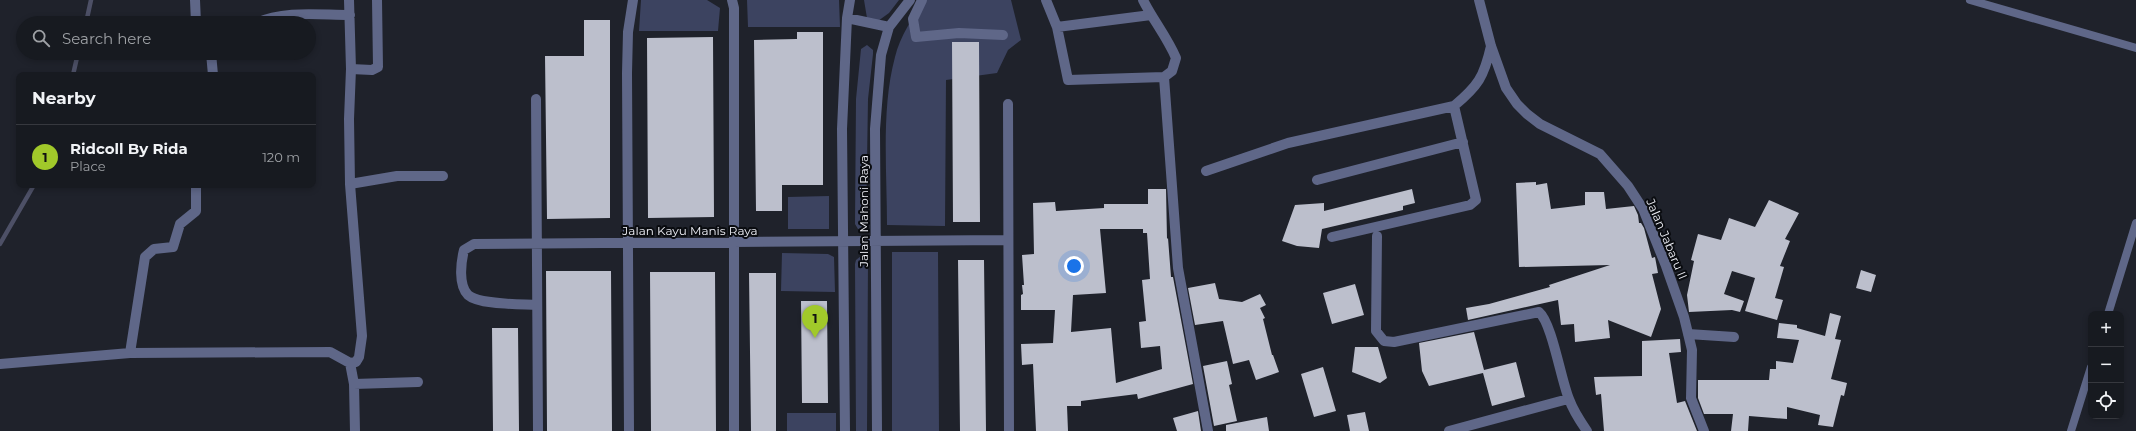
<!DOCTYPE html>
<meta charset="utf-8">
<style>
:root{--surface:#171a20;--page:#24272d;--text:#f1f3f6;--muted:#9ea1a5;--line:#36383e;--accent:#a1c92a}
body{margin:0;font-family:Montserrat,sans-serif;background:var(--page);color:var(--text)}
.controls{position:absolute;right:12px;bottom:12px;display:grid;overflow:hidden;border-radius:8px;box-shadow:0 2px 6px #0003}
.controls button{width:36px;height:36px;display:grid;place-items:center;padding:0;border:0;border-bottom:1px solid var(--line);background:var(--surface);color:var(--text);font:20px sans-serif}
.you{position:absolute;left:1074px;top:266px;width:14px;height:14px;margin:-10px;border:3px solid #fff;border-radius:50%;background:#1a73e8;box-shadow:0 0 0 6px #1a73e833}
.badge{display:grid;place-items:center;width:26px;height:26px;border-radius:50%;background:var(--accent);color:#111;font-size:13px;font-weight:700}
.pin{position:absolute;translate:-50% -33px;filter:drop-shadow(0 1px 2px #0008)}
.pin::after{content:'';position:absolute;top:21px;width:14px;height:12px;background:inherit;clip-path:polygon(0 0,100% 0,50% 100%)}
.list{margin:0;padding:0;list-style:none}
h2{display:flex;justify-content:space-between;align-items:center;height:52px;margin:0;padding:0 16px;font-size:17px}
h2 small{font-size:13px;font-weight:400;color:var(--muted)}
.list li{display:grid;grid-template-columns:26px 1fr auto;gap:12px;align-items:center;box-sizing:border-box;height:64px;padding:0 16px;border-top:1px solid var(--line)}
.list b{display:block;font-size:15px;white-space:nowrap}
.list p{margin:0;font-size:13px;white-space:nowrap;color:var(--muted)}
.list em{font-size:13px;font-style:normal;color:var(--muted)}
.icon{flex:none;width:22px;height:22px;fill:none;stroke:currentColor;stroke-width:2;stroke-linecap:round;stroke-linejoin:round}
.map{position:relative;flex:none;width:2136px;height:431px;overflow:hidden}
.search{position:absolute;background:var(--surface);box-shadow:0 2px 6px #0003;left:16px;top:16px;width:300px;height:44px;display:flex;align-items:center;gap:10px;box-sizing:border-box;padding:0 14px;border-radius:22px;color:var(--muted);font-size:15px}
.panel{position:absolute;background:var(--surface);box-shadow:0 2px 6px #0003;left:16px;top:72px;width:300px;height:116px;border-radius:8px}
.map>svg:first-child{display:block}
.green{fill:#3c4360}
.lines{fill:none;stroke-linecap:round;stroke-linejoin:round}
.stream{stroke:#4d5066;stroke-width:4.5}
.building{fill:#bcbfcc;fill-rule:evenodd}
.lane{stroke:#5f6788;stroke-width:8}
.street{stroke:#5f6788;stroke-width:10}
.labels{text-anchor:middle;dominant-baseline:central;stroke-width:4;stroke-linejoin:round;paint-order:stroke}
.street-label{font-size:12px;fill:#eff0f7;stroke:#0a0c10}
</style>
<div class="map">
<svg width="2136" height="431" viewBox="0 0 2136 431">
<rect width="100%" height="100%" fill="#1f222b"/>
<path class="green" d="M 641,0 L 707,0 L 720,8 L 718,31 L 639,31 Z
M 747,0 L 839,0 L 840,27 L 748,27 Z
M 864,0 L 899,0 L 889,13 L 878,21 L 867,18 Z
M 925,0 L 1011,0 L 1021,40 L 1008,50 L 997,73 L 946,80 L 945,226 L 887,225 C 887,171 881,109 895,57 C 900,36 913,17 925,0 Z
M 867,45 L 873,50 L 873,54 L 868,99 L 866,226 L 861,230 L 858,229 L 855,224 L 856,99 L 861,49 Z
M 829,196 L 829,229 L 788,229 L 788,197 Z
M 892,252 L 938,252 L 939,431 L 892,431 Z
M 782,253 L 828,254 L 834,257 L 835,292 L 781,291 Z
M 861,256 L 868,260 L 867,431 L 856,431 L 855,264 L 856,260 Z
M 787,413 L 836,413 L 836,431 L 787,431 Z"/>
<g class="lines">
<path class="stream" d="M 86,23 L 91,0
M 73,75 L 78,53
M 0,244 L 34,185"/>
</g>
<path class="building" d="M 584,20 L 610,20 L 610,218 L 547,219 L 545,56 L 584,56 Z
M 797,32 L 823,32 L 823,185 L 782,185 L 782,211 L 756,211 L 754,40 L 797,39 Z
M 713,37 L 714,217 L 648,218 L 647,38 Z
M 952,42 L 979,42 L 980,222 L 953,222 Z
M 1536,182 L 1536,185 L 1547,183 L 1551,209 L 1585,205 L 1585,192 L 1604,192 L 1606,209 L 1634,206 L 1638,215 L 1639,223 L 1641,223 L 1644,228 L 1652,258 L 1655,257 L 1658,273 L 1652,274 L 1661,309 L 1651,337 L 1608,320 L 1610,338 L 1575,342 L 1574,324 L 1561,325 L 1558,300 L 1468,320 L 1466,308 L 1489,304 L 1550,287 L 1549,285 L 1610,265 L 1519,267 L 1516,183 Z
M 1148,189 L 1166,189 L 1167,239 L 1168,238 L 1171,277 L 1173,277 L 1193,384 L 1138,399 L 1137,394 L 1081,401 L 1081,406 L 1067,406 L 1068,431 L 1036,431 L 1033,364 L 1022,365 L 1021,344 L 1053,343 L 1055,310 L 1021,310 L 1021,295 L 1023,294 L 1022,285 L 1024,285 L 1022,255 L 1034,254 L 1033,203 L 1055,202 L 1056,211 L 1104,208 L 1104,204 L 1148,204 ZM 1100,229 L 1143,229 L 1143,233 L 1147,233 L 1150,279 L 1142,280 L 1146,321 L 1139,322 L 1141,348 L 1160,346 L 1162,369 L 1116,383 L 1111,328 L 1071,332 L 1073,295 L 1106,293 Z
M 1412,189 L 1415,203 L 1403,206 L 1403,210 L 1322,229 L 1319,248 L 1297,246 L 1282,241 L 1295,205 L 1324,203 L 1324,211 Z
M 1769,200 L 1799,213 L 1785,239 L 1790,241 L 1780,266 L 1784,267 L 1775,298 L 1783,300 L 1777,320 L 1745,311 L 1755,278 L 1732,271 L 1724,294 L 1744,301 L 1740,312 L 1732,310 L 1689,312 L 1687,295 L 1694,261 L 1691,260 L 1698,234 L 1721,240 L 1729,218 L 1755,227 Z
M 958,260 L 984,260 L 986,431 L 960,431 Z
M 1861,270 L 1876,275 L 1871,292 L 1856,288 Z
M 546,271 L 611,271 L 612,431 L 547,431 Z
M 650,272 L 715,272 L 716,431 L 651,431 Z
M 749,273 L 776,273 L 776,431 L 751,431 Z
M 1215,283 L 1219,299 L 1242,302 L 1260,294 L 1266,305 L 1260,308 L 1265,318 L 1263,319 L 1272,355 L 1273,355 L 1279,372 L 1256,380 L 1249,360 L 1233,364 L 1223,321 L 1195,325 L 1188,288 Z
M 1355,284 L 1364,315 L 1332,324 L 1323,293 Z
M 801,301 L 827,301 L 828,403 L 802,403 Z
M 1830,313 L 1841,316 L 1835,339 L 1841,340 L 1831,379 L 1847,383 L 1844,396 L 1841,395 L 1833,427 L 1818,425 L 1820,415 L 1787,407 L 1787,419 L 1749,416 L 1748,431 L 1731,431 L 1733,414 L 1704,414 L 1698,398 L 1698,380 L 1769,380 L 1770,369 L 1776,369 L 1776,361 L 1793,363 L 1799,340 L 1777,338 L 1779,323 L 1797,325 L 1797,328 L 1825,336 Z
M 492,328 L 518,328 L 519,431 L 493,431 Z
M 1474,332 L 1484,370 L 1516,362 L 1525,397 L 1492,406 L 1483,373 L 1429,386 L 1422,371 L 1419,343 Z
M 1680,339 L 1681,352 L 1669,353 L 1677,403 L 1685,401 L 1697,431 L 1604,431 L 1601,394 L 1596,395 L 1594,377 L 1642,376 L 1642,341 Z
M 1355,347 L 1378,347 L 1387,378 L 1380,383 L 1352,372 Z
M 1227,361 L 1232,384 L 1229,385 L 1237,421 L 1214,426 L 1203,366 Z
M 1323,367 L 1336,411 L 1314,417 L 1301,374 Z
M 1198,411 L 1201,431 L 1177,431 L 1173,418 Z
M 1365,412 L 1369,431 L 1350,431 L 1347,415 Z
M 1267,417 L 1269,431 L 1226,431 L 1226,425 Z"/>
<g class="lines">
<path class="lane" d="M 1970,0 L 2136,48
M 2108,314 L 2136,223
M 2071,431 L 2091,367"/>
<path class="street" d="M 195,0 L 196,23
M 349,0 L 351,69 L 349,119 L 350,184 L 362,336 L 359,357 L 356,362 L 350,363
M 732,0 L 734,8 L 734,431
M 922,0 L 913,19 L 916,37 L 959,33 L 1003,35
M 1046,0 L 1057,27 L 1068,80 L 1164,77 L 1178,268 L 1208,431
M 1143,0 C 1153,20 1167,37 1176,58 L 1172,71 L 1164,77
M 1479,0 L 1491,46 L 1506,88 L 1517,104 L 1527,114 L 1540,124 L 1600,154 L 1628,186 L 1643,209 L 1666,266 L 1684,317 L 1692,350 L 1691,398 L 1704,431
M 847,18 L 889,27
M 256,23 C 285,10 319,15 350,15
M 1057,27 L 1151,15
M 211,53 L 213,75
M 351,69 L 372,70 L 378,67 L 377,0
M 536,99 L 538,431
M 1008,104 L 1009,431
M 1206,171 L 1288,143 L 1454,106
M 1317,180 L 1463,142
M 350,184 L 397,176 L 443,176
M 1377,236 L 1376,331 L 1384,341 L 1394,342 L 1539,312 C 1552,323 1561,380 1569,399 C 1573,410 1580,421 1587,431
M 1332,237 L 1470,205 L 1476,200 L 1454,106 C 1478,86 1484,77 1491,46
M 537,305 C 521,304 479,305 468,295 C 458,285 461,262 464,250 L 474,244 L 1008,240
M 1688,334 L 1734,337
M 130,353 L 145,257 L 154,249 L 173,247 L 180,224 L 196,211 L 196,185
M 0,364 L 130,353 L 330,352 L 350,363 L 354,384 L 355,431
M 354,384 L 418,382
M 629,431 L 627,73 L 628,32 L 633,0
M 845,431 L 842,129 L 847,18 L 850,0
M 877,431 L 875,129 L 881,55 L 889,27 L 910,0
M 1449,431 L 1568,399"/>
</g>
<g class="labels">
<g class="street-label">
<text transform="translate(863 211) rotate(-90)">Jalan Mahoni Raya</text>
<text x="690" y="230">Jalan Kayu Manis Raya</text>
<text transform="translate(1667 239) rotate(67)">Jalan Jabaru II</text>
</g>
</g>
</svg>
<div class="controls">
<button>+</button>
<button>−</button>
<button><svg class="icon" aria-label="locate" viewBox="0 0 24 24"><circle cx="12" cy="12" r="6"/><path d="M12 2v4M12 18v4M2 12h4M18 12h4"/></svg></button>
</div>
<div class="you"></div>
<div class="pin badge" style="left:815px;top:338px">1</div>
<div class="search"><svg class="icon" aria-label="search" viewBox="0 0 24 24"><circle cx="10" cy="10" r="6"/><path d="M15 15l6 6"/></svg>Search here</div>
<section class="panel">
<h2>Nearby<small></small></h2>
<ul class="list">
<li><span class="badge">1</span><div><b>Ridcoll By Rida</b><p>Place</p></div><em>120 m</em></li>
</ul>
</section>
</div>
